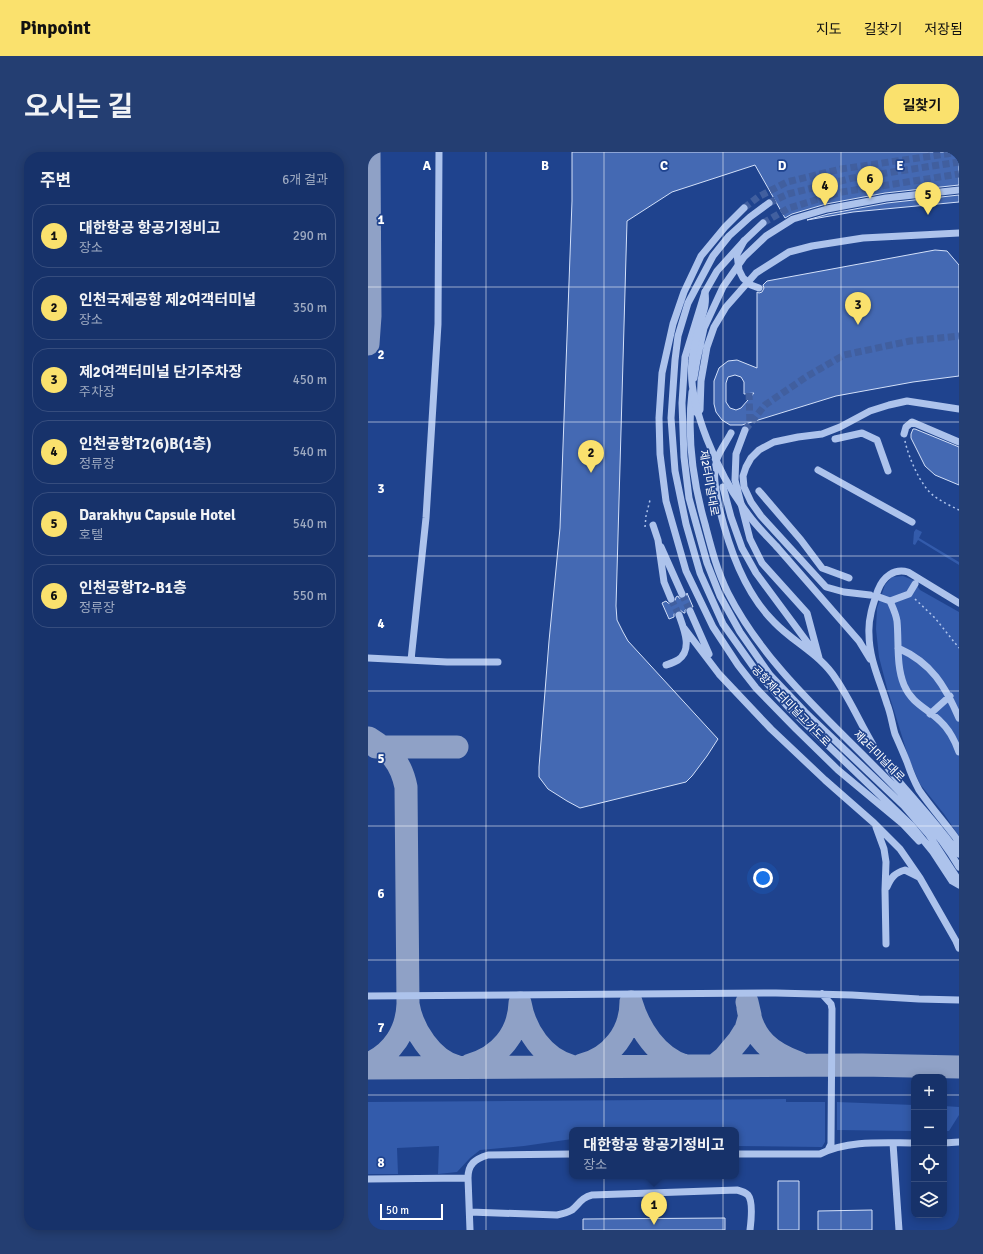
<!DOCTYPE html>
<html lang="ko">
<meta charset="utf-8">
<style>
:root{--surface:#17326a;--page:#243e72;--text:#f1f3f6;--muted:#9eaac1;--line:#364d7e;--accent:#fae16d}
body{margin:0;font-family:Signika,"Noto Sans KR",sans-serif;background:var(--page);color:var(--text)}
.controls{position:absolute;right:12px;bottom:12px;display:grid;overflow:hidden;border-radius:8px;box-shadow:0 2px 10px #0003}
.controls button{width:36px;height:36px;display:grid;place-items:center;padding:0;border:0;border-bottom:1px solid var(--line);background:var(--surface);color:var(--text);font:20px sans-serif}
.scale{position:absolute;left:12px;bottom:10px;width:63px;box-sizing:border-box;padding-left:4px;border:2px solid #fff;border-top:0;font-size:11px;line-height:14px;white-space:nowrap;color:#fff;-webkit-text-stroke:3px #1f438e;paint-order:stroke}
.you{position:absolute;left:395px;top:726px;width:14px;height:14px;margin:-10px;border:3px solid #fff;border-radius:50%;background:#1a73e8;box-shadow:0 0 0 6px #1a73e833}
.badge{display:grid;place-items:center;width:26px;height:26px;border-radius:50%;background:var(--accent);color:#111;font-size:13px;font-weight:700}
.pin{position:absolute;translate:-50% -33px;filter:drop-shadow(0 1px 2px #0008)}
.pin::after{content:'';position:absolute;top:21px;width:14px;height:12px;background:inherit;clip-path:polygon(0 0,100% 0,50% 100%)}
.popup{position:absolute;left:201px;top:975px;width:170px;height:52px;box-sizing:border-box;display:grid;place-content:center;border-radius:8px;background:var(--surface);filter:drop-shadow(0 1px 3px #0005);font-size:13px;white-space:nowrap;color:var(--muted)}
.popup b{font-size:15px;color:var(--text)}
.popup::after{content:'';position:absolute;left:50%;top:100%;margin-left:-8px;border:8px solid transparent;border-top-color:var(--surface)}
.list{margin:0;padding:0;list-style:none}
h2{display:flex;justify-content:space-between;align-items:center;height:52px;margin:0;padding:0 16px;font-size:17px}
h2 small{font-size:13px;font-weight:400;color:var(--muted)}
.list li{display:grid;grid-template-columns:26px 1fr auto;gap:12px;align-items:center;box-sizing:border-box;height:64px;margin:0 8px 8px;padding:0 8px;border:1px solid var(--line);border-radius:16px}
.list b{display:block;font-size:15px;white-space:nowrap}
.list p{margin:0;font-size:13px;white-space:nowrap;color:var(--muted)}
.list em{font-size:13px;font-style:normal;color:var(--muted)}
.icon{flex:none;width:22px;height:22px;fill:none;stroke:currentColor;stroke-width:2;stroke-linecap:round;stroke-linejoin:round}
.map{position:relative;flex:none;width:591px;height:1078px;overflow:hidden;border-radius:16px}
header{display:flex;align-items:center;gap:24px;box-sizing:border-box;height:56px;padding:0 20px;background:var(--accent);color:#111}
header strong{font-size:19px}
nav{display:flex;gap:22px;margin-inline-start:auto;font-size:14px}
.intro{display:flex;align-items:center;justify-content:space-between;box-sizing:border-box;height:96px;padding:0 24px}
h1{margin:0;font-size:28px}
.button{padding:10px 18px;border-radius:16px;background:var(--accent);color:#111;font-size:14px;font-weight:700}
main{display:flex;gap:24px;padding:0 24px}
aside{flex:1;background:var(--surface);border-radius:16px;box-shadow:0 2px 10px #0003}
.map>svg:first-child{display:block}
.green{fill:#335bab}
.lines{fill:none;stroke-linecap:round;stroke-linejoin:round}
.taxiway{stroke:#8fa1c6;stroke-width:23}
.building{fill:#4469b3;stroke:#d3e0f9;fill-rule:evenodd}
.minor-tunnel{stroke:#415f9f;stroke-width:7;stroke-dasharray:7 3.5;stroke-linecap:butt}
.path{stroke:#adc3ec;stroke-width:1.5;stroke-dasharray:2 3;stroke-linecap:butt}
.minor{stroke:#adc3ec;stroke-width:7}
.minor-bridge{stroke:#adc3ec;stroke-width:7}
.grid{fill:none;stroke:#fff;stroke-width:1;stroke-opacity:0.55}
.labels{text-anchor:middle;dominant-baseline:central;stroke-width:3.5;stroke-linejoin:round;paint-order:stroke}
.street-label{font-size:11px;fill:#fff;stroke:#1f438e}
.grid-label{font-size:13px;text-anchor:middle;font-weight:bold;fill:#fff;stroke:#1f438e;stroke-width:3.5;stroke-linejoin:round;paint-order:stroke}
</style>
<header>
<strong>Pinpoint</strong>
<nav><a>지도</a><a>길찾기</a><a>저장됨</a></nav>
</header>
<div class="intro"><h1>오시는 길</h1><a class="button">길찾기</a></div>
<main>
<aside>
<h2>주변<small>6개 결과</small></h2>
<ul class="list">
<li><span class="badge">1</span><div><b>대한항공 항공기정비고</b><p>장소</p></div><em>290 m</em></li>
<li><span class="badge">2</span><div><b>인천국제공항 제2여객터미널</b><p>장소</p></div><em>350 m</em></li>
<li><span class="badge">3</span><div><b>제2여객터미널 단기주차장</b><p>주차장</p></div><em>450 m</em></li>
<li><span class="badge">4</span><div><b>인천공항T2(6)B(1층)</b><p>정류장</p></div><em>540 m</em></li>
<li><span class="badge">5</span><div><b>Darakhyu Capsule Hotel</b><p>호텔</p></div><em>540 m</em></li>
<li><span class="badge">6</span><div><b>인천공항T2-B1층</b><p>정류장</p></div><em>550 m</em></li>
</ul>
</aside>
<div class="map">
<svg width="591" height="1078" viewBox="0 0 591 1078">
<rect width="100%" height="100%" fill="#1f438e"/>
<path class="green" d="M 548,377 L 554,380 L 551,386 L 591,410 L 591,413 L 550,388 L 547,393 L 545,392 L 546,380 Z
M 535,424 L 545,428 L 552,438 L 591,460 L 591,684 L 576,662 L 552,632 L 541,607 L 519,536 L 511,505 L 508,477 L 509,456 L 517,433 L 524,425 Z
M 418,947 L 418,950 L 457,950 L 457,990 L 454,995 L 368,994 L 368,978 L 204,978 L 204,987 L 156,994 L 112,998 L 102,1006 L 89,1020 L 70,1022 L 71,994 L 29,996 L 30,1022 L 0,1022 L 0,950 Z
M 469,950 L 546,953 L 546,979 L 469,978 Z
M 576,954 L 591,955 L 591,963 L 581,979 L 576,979 Z"/>
<g class="lines">
<path class="taxiway" d="M 0,192 L 2,164 L 1,0
M 8,595 L 89,595
M 263,850 C 271,877 289,905 317,914
M 152,851 C 157,879 175,906 203,914
M 40,852 C 44,877 64,909 90,915
M 380,856 C 385,887 403,901 431,911
M 0,912 C 25,901 39,879 40,852 L 38,635 C 33,610 22,599 1,586
M 102,913 C 132,905 151,881 152,851
M 214,913 C 243,906 263,880 263,850
M 338,914 L 346,914 L 356,906 L 371,888 L 378,877 L 382,863 L 379,850
M 0,916 L 494,913 L 591,915"/>
</g>
<path class="building" d="M 204,0 L 591,0 L 591,33 L 517,41 L 458,52 L 424,62 L 417,66 L 387,13 L 304,40 L 259,69 L 248,454 L 249,468 L 255,480 L 260,489 L 350,587 L 339,604 L 324,624 L 318,630 L 212,656 L 199,649 L 180,637 L 171,625 L 171,615 L 181,489 L 192,376 L 204,49 Z
M 591,43 L 591,50 L 485,60 L 439,68 L 460,62 L 519,51 Z
M 567,98 L 579,99 L 591,113 L 591,224 L 545,230 L 468,244 L 374,273 L 362,273 L 354,268 L 348,260 L 346,252 L 346,229 L 351,216 L 360,209 L 369,208 L 389,216 L 389,140 L 391,141 L 394,140 L 396,136 L 395,133 L 399,129 ZM 367,223 L 373,225 L 376,230 L 376,242 L 386,241 L 373,256 L 368,258 L 362,256 L 358,250 L 358,231 L 360,225 Z
M 545,277 L 547,277 L 591,295 L 591,333 L 567,323 L 557,314 L 543,286 L 543,282 Z
M 319,441 L 325,455 L 320,455 L 317,458 L 317,461 L 316,461 L 312,458 L 309,458 L 306,462 L 306,465 L 301,467 L 294,451 L 298,449 L 300,451 L 305,452 L 307,450 L 308,445 L 310,444 L 311,446 L 316,447 L 318,445 Z
M 410,1029 L 431,1029 L 431,1078 L 410,1078 Z
M 504,1058 L 504,1078 L 450,1078 L 450,1059 Z
M 357,1066 L 357,1078 L 215,1078 L 215,1067 Z"/>
<g class="lines">
<path class="minor-tunnel" d="M 401,51 L 420,42 L 485,26 L 591,10
M 376,56 L 390,45 L 419,30 L 473,17 L 591,0
M 395,71 L 421,56 L 474,40 L 591,22
M 381,241 L 382,272
M 377,278 L 397,253 L 438,225 L 476,203 L 542,189 L 591,184
M 314,442 L 322,459
M 303,447 L 311,463"/>
<path class="path" d="M 537,289 C 540,304 553,335 566,344 C 574,350 583,354 591,358
M 277,375 L 278,364 L 282,348
M 547,447 L 567,466 L 591,496"/>
<path class="minor" d="M 401,51 L 382,65 L 361,84 L 345,104 L 320,151 L 310,184 L 307,208 L 303,266 L 307,319 L 318,372 L 332,421 L 355,472 L 389,520 L 421,556 L 543,673 L 565,700 L 584,729 L 591,733
M 376,56 L 357,75 L 333,104 L 316,140 L 305,172 L 294,221 L 291,266 L 292,302 L 298,349 L 318,419 L 345,475 L 370,513 L 388,536 L 428,577 L 470,618 L 535,672 L 551,689
M 395,71 L 376,89 L 349,119 L 337,140 L 317,205 L 314,251 L 316,305 L 321,346 L 339,411 L 352,444 L 372,480 L 402,523 L 437,560 L 536,654 L 561,683 L 591,729
M 326,226 L 329,208 L 336,176 L 355,135 L 376,105 L 398,84 L 425,67 L 459,57 L 518,46 L 591,38
M 324,240 C 319,283 325,330 337,372 C 343,395 349,419 360,441 C 393,506 450,558 501,609 C 534,642 568,675 591,715
M 329,261 L 332,258 L 333,229 L 339,195 L 346,175 L 358,155 L 388,121 L 421,100 L 444,94 L 495,86 L 591,81
M 377,278 L 368,302 L 367,328 L 382,387 L 394,411 L 439,461 L 451,506
M 363,281 C 359,289 352,298 349,307 C 344,323 348,339 351,355 C 361,396 376,440 406,470 C 426,491 452,502 468,527 C 487,555 498,586 518,613 C 526,625 537,636 547,648 C 562,665 577,683 591,702
M 536,282 L 538,275 L 544,270 L 591,290
M 467,287 L 494,281 L 509,288 L 520,319
M 450,318 L 544,370
M 355,335 L 363,365 L 374,396 L 388,421 L 445,498
M 391,339 L 433,388 L 454,416 L 481,426
M 285,373 L 290,388 L 296,430 L 303,447
M 293,395 L 314,442
M 409,395 L 491,489 L 502,507
M 502,443 L 476,440 L 458,435 L 393,364 L 383,350 L 376,335 L 375,324 L 378,315 L 383,306 L 391,298 L 406,290 L 430,285 L 454,282 L 472,275 L 502,259 L 521,253 L 539,249 L 591,257
M 511,445 L 522,449 L 541,442 L 547,432
M 522,449 C 525,456 528,462 529,469 C 531,490 528,514 536,533 C 544,552 559,556 572,569 C 582,578 587,589 591,600
M 591,451 L 540,420 C 526,416 515,425 510,438 C 505,452 500,467 501,482 C 501,507 512,529 519,552 C 523,562 524,572 527,582 C 531,591 535,600 539,610 C 542,619 546,629 551,638 C 562,654 576,670 588,686 L 591,693
M 322,459 L 341,502
M 316,476 L 351,522 L 403,577 L 457,628 L 506,671 L 532,697 L 552,726 L 588,789 L 591,796
M 530,496 C 564,511 577,534 591,566
M 0,506 L 79,510 L 130,510
M 43,508 L 58,366 L 70,172 L 71,0
M 298,513 C 302,512 306,510 310,508 C 325,498 316,477 311,463
M 562,562 L 582,544
M 508,675 L 516,697 L 518,710 L 517,738 L 518,792
M 519,735 C 523,725 527,721 537,718 L 551,725
M 454,842 L 463,852 L 464,857 L 463,992 L 460,998
M 0,844 L 408,841 L 484,843 L 551,847 L 591,848
M 525,991 L 531,1078
M 576,991 L 591,990
M 368,1002 L 452,1002 C 481,988 515,991 546,991
M 100,1026 L 102,1078
M 0,1027 L 100,1026 C 100,1012 107,1007 120,1003 L 204,1002
M 102,1060 L 189,1063 C 194,1062 199,1061 204,1058 C 211,1052 214,1045 224,1043 L 369,1038 C 373,1039 377,1040 380,1043 C 385,1049 383,1070 382,1078"/>
<path class="minor-bridge" d="M 376,89 L 369,102 L 371,118 L 375,126 L 383,133 L 391,136
M 337,140 C 339,156 334,161 331,176 C 328,186 325,198 324,209 C 319,253 351,323 377,358 C 386,372 398,383 409,395"/>
</g>
<path class="grid" d="M 118,0 L 118,1078M 236,0 L 236,1078M 355,0 L 355,1078M 473,0 L 473,1078M 0,135 L 591,135M 0,270 L 591,270M 0,404 L 591,404M 0,539 L 591,539M 0,674 L 591,674M 0,808 L 591,808M 0,943 L 546,943M 576,943 L 591,943"/>
<g class="labels">
<g class="street-label">
<text transform="translate(341 331) rotate(80)">제2터미널대로</text>
<text transform="translate(423 554) rotate(46)">공항제2터미널고가도로</text>
<text transform="translate(511 604) rotate(45)">제2터미널대로</text>
</g>
</g>
<g class="grid-label">
<text x="59" y="18">A</text>
<text x="177" y="18">B</text>
<text x="296" y="18">C</text>
<text x="414" y="18">D</text>
<text x="532" y="18">E</text>
<text x="13" y="72">1</text>
<text x="13" y="207">2</text>
<text x="13" y="341">3</text>
<text x="13" y="476">4</text>
<text x="13" y="611">5</text>
<text x="13" y="746">6</text>
<text x="13" y="880">7</text>
<text x="13" y="1015">8</text>
</g>
</svg>
<div class="controls">
<button>+</button>
<button>−</button>
<button><svg class="icon" aria-label="locate" viewBox="0 0 24 24"><circle cx="12" cy="12" r="6"/><path d="M12 2v4M12 18v4M2 12h4M18 12h4"/></svg></button>
<button><svg class="icon" aria-label="layers" viewBox="0 0 24 24"><path d="M12 4l9 5-9 5-9-5zM3 14l9 5 9-5"/></svg></button>
</div>
<div class="scale">50 m</div>
<div class="you"></div>
<div class="pin badge" style="left:286px;top:1073px">1</div>
<div class="popup"><b>대한항공 항공기정비고</b>장소</div>
<div class="pin badge" style="left:223px;top:321px">2</div>
<div class="pin badge" style="left:490px;top:173px">3</div>
<div class="pin badge" style="left:457px;top:54px">4</div>
<div class="pin badge" style="left:560px;top:63px">5</div>
<div class="pin badge" style="left:502px;top:47px">6</div>
</div>
</main>
